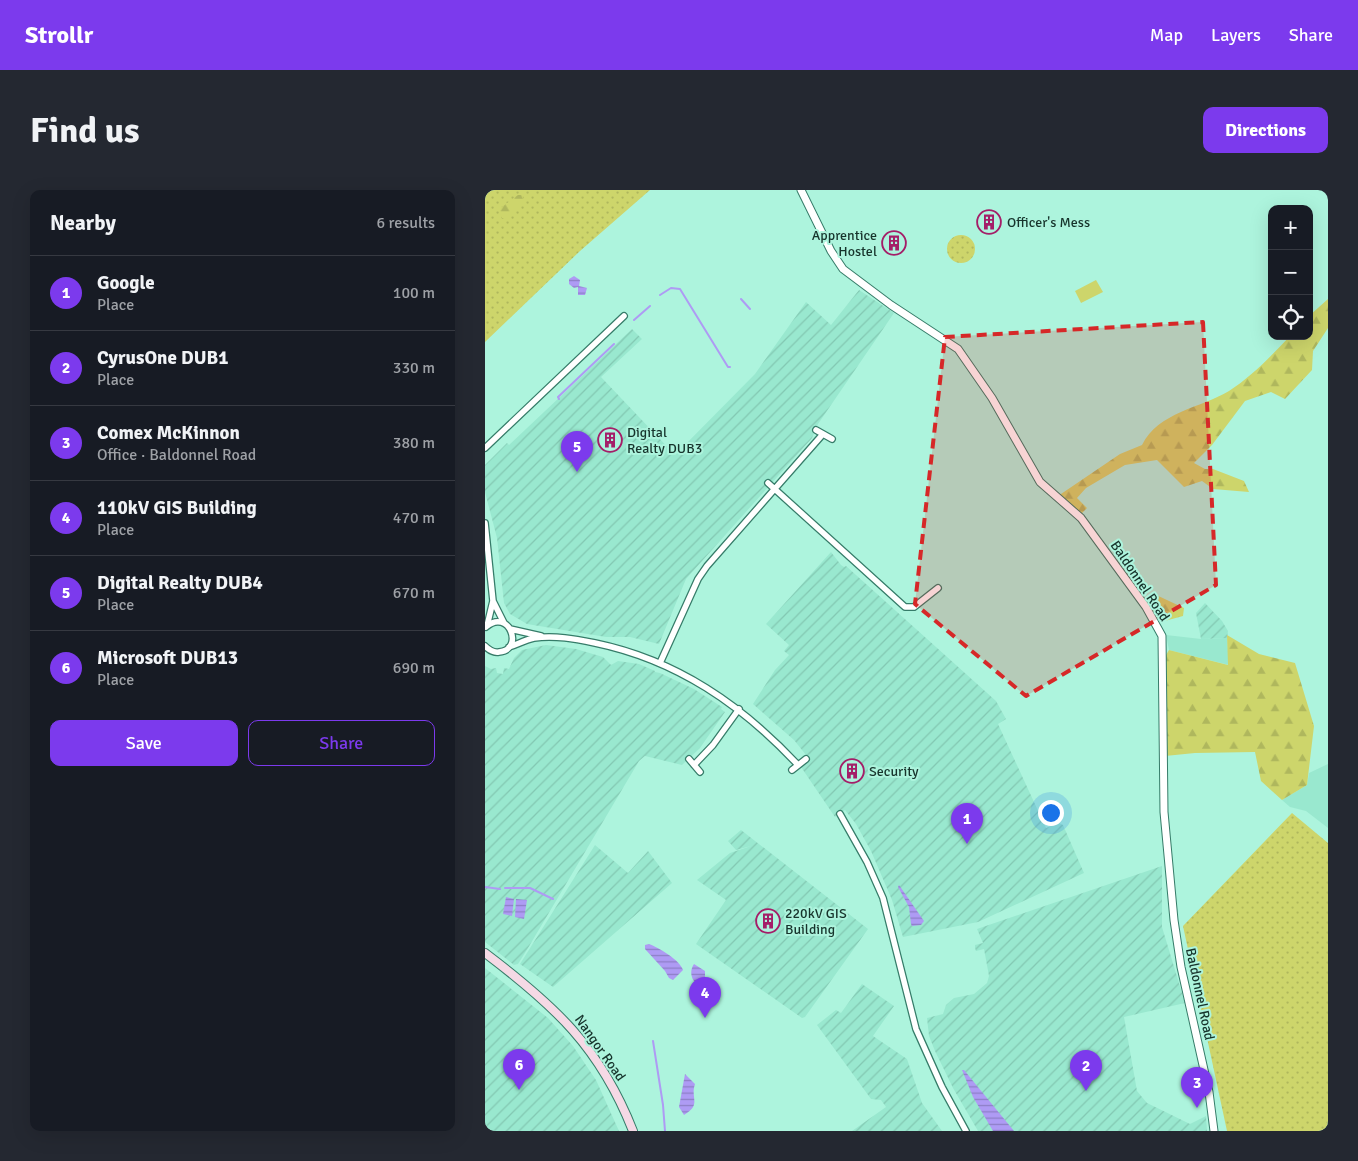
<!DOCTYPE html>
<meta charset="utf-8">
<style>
:root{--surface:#171b24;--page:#242831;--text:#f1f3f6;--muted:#9ea1a6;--line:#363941;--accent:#7c3aed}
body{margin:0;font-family:Signika,sans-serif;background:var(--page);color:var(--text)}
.controls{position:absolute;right:15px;top:15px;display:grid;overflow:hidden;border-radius:10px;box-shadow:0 5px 20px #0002}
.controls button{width:45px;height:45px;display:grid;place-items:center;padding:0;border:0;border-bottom:1px solid var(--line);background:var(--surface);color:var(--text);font:25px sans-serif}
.you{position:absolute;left:565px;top:622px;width:18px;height:18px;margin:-12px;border:4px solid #fff;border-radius:50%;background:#1a73e8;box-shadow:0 0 0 8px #1a73e833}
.badge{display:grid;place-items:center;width:32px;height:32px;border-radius:50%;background:var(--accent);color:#fff;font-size:16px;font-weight:700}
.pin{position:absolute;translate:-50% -41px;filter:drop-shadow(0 1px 2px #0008)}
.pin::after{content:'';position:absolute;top:26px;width:18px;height:15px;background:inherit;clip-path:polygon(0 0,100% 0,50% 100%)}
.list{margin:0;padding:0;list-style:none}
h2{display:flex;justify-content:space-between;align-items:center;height:65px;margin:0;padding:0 20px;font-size:21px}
h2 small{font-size:16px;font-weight:400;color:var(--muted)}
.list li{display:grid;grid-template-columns:32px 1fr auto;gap:15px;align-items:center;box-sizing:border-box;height:75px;padding:0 20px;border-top:1px solid var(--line)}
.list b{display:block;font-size:19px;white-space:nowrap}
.list p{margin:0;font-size:16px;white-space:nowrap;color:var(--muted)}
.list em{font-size:16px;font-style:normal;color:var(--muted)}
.actions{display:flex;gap:10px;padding:15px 20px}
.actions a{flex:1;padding:11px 0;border:1px solid var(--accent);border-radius:10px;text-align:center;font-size:18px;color:var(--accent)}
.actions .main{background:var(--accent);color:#fff}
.icon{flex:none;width:28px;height:28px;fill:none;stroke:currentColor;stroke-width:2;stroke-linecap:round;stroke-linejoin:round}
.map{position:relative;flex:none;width:843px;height:941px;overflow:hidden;border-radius:10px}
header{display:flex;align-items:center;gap:30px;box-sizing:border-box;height:70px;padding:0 25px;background:var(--accent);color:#fff}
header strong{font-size:24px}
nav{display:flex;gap:28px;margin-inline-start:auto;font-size:18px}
.intro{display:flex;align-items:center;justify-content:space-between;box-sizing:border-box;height:120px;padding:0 30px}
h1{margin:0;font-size:35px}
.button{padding:12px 22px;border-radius:10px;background:var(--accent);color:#fff;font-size:18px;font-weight:700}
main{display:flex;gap:30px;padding:0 30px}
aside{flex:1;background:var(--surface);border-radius:10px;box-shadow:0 5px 20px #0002}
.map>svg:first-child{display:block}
.built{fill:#99e8cf}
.industrial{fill:url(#industrial-furrows)}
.grass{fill:url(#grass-dots)}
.forest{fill:url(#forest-firs)}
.park{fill:#cdd56b}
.water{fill:url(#water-rules)}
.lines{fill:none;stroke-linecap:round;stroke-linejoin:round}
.stream{stroke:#ae9bf4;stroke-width:2}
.minor-casing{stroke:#367c69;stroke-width:8}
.tertiary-casing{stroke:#367c69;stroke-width:9}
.secondary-casing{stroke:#367c69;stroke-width:10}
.minor{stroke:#fff;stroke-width:5.5}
.tertiary{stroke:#fff;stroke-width:7}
.secondary{stroke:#f5d9e5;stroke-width:8}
.marked{fill:#d62828;fill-opacity:0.2;stroke:#d62828;stroke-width:4;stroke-dasharray:10 6;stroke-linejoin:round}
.labels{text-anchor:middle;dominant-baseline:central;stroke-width:4;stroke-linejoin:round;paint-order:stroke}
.poi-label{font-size:14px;fill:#17342c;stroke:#adf4dd;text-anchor:start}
.street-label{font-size:14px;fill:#17342c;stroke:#adf4dd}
</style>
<header>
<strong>Strollr</strong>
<nav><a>Map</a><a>Layers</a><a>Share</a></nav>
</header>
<div class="intro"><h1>Find us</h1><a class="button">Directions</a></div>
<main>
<aside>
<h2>Nearby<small>6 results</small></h2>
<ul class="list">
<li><span class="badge">1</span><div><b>Google</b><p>Place</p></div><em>100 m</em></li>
<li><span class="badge">2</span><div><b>CyrusOne DUB1</b><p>Place</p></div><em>330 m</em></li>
<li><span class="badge">3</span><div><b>Comex McKinnon</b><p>Office · Baldonnel Road</p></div><em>380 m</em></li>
<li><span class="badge">4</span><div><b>110kV GIS Building</b><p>Place</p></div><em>470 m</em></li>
<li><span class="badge">5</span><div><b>Digital Realty DUB4</b><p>Place</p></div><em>670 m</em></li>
<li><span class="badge">6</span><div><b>Microsoft DUB13</b><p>Place</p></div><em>690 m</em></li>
</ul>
<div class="actions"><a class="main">Save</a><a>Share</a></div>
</aside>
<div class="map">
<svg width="843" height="941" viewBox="0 0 843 941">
<defs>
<pattern id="industrial-furrows" width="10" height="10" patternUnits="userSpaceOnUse" patternTransform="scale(1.25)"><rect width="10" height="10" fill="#99e8cf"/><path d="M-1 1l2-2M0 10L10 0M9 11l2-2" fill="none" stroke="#83c8b2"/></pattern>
<pattern id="grass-dots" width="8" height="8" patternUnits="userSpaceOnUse" patternTransform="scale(1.25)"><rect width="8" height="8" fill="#cdd56b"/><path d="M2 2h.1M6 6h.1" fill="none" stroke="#afb75d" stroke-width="1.8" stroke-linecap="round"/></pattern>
<pattern id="forest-firs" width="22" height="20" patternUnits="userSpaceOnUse" patternTransform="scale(1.25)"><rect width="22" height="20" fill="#cdd56b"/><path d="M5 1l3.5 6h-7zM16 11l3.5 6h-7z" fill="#afb75d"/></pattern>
<pattern id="water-rules" width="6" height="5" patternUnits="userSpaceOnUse" patternTransform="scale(1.25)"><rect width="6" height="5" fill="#ae9bf4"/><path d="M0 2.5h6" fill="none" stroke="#8d7fc6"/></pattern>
</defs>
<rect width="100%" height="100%" fill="#adf4dd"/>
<path class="built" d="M 681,445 L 716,449 L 742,448 L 744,475 L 684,460 Z
M 843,574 L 843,638 L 821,621 L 805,617 L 797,610 L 822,595 L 824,583 Z"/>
<path class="industrial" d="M 374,100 L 409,123 L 333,234 L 327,248 L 201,389 L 174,454 L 145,447 L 121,447 L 42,434 L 25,424 L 19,413 L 12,348 L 0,302 L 0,275 L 22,253 L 24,255 L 147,139 L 157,149 L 116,187 L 190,265 L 270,184 L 321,112 L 346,135 Z
M 346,362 L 356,375 L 359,377 L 361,376 L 511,511 L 521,529 L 513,534 L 561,638 L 574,633 L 578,635 L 599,683 L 493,732 L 418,747 L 407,710 L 386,661 L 371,634 L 360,620 L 350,627 L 316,577 L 325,570 L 309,550 L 268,514 L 290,480 L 304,465 L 299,461 L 304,455 L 281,434 Z
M 720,413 L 737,431 L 743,441 L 742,448 L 716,449 L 711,423 Z
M 61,455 L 91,459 L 118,467 L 126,475 L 133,471 L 154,474 L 170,481 L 170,482 L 175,483 L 209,499 L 237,517 L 236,519 L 240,522 L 215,558 L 197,575 L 160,566 L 154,571 L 43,758 L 33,774 L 29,775 L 0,752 L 0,476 L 6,479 L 11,478 L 12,483 L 18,484 L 19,478 L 24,479 L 29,468 L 37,460 Z
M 256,640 L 383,739 L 320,827 L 317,828 L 211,754 L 241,710 L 212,690 L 245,663 L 266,656 L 251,660 L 243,651 Z
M 110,655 L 143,683 L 163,661 L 187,693 L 68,797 L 35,774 Z
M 677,676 L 677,737 L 700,813 L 639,827 L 652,901 L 662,913 L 705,934 L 721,926 L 722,941 L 493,941 L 468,898 L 450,861 L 444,846 L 442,828 L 458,824 L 461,815 L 469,808 L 489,804 L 502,793 L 504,786 L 499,759 L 491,761 L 490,758 L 490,755 L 498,753 L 492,739 Z
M 0,778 L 63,828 L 88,856 L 111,890 L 134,941 L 0,941 Z
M 377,794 L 409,816 L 388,846 L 422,869 L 437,913 L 457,941 L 367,941 L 401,917 L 396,910 L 386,909 L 332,835 L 351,820 L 356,823 Z"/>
<path class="grass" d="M 0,0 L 165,0 L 95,61 L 0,152 Z
M462 59a14 14 0 1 1 28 0a14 14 0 1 1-28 0Z
M 807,623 L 843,653 L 843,941 L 742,941 L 698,736 Z"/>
<path class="forest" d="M 33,5 L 38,5 L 38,14 L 21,28 L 17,28 L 14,19 Z
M 843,109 L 843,138 L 828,161 L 827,180 L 800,209 L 786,202 L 760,211 L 727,255 L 709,273 L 720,279 L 728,279 L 759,291 L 764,302 L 728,299 L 717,291 L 699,297 L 672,270 L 640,275 L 601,298 L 592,308 L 602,318 L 596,324 L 573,306 L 635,264 L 657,255 C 673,222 716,218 744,201 C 767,186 786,166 805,146 L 824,146 L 824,126 Z
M 667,403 L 699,418 L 698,426 L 676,432 L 659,410 Z
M 742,445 L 774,464 L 810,473 L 829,536 L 822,595 L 797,610 L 776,591 L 770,562 L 710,563 L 680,566 L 681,465 L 684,460 L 743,475 Z"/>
<path class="park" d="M 611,90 L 618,102 L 596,113 L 590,101 Z"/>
<path class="water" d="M 89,86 L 95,90 L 94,96 L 102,98 L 100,105 L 93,105 L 93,97 L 89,98 L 84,94 L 84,89 Z
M 414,695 L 439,731 L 436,735 L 427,736 L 426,734 L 424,717 L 413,697 Z
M 21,707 L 29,709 L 27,726 L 18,724 Z
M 31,709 L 42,710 L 39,729 L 30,727 Z
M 164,754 C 174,758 195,770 198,780 L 188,790 L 184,788 L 180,781 L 160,759 L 160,755 Z
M 209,774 L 220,781 L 220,788 L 211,793 C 205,788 205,780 209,774 Z
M 477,880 L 479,880 L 529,941 L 508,941 L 488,907 Z
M 200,884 L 210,894 C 205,909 217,914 199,925 L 194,917 Z"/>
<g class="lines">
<path class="stream" d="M 175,105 L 186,98 L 195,99 L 243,177 L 245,177
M 256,109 L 265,119
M 149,130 L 165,116
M 74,209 L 73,207 L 129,154
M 0,697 L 15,699
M 20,698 L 45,698 L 68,709
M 168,851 L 178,915 L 180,941"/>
<g class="minor-casing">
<path id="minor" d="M 331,240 L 347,249
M 0,258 L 139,126
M 283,293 L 420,417 L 429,417 L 453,398
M 0,333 L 8,411 L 2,436
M 8,411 L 19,433
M 25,439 L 56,446
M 0,456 C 4,460 8,463 14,462 C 40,460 24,417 1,437
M 24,457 C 33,454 40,450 49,448 C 70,445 90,449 110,453 C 192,470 257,515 313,575
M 175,473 L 213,389 L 222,376 L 338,244
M 204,569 L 215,582
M 209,575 L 228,555 L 254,519
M 307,580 L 321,569
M 355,624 L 382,672 L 398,708 L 431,839 L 457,897 L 481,941"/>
</g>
<g class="tertiary-casing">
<path id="tertiary" d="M 316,0 L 346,61 L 358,79 L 406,115 L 473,159 L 507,208 L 555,292 L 596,328 L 661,417 L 677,446 L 679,622 L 689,730 L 696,777 L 724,902 L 729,941"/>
</g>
<g class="secondary-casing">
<path id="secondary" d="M 0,763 C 70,816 115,857 148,941"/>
</g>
<use href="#minor" class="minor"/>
<use href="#tertiary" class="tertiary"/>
<use href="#secondary" class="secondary"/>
</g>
<path class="marked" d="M 718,132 L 731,395 L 541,506 L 430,414 L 460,147 Z"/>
<defs>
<g id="building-ring" transform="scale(1.25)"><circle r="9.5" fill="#adf4dd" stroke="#a41e68" stroke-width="1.5"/><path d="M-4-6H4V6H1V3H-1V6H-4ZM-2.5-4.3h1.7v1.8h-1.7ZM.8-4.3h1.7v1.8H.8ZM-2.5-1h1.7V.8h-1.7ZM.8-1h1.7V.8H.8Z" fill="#a41e68"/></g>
</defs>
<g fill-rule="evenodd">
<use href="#building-ring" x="504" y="32"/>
<use href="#building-ring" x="409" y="53"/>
<use href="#building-ring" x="125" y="250"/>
<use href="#building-ring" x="367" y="581"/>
<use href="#building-ring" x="283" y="731"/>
</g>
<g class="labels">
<g class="poi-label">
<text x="522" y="32">Officer's Mess</text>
<text x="392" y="45" text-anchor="end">Apprentice<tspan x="392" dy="16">Hostel</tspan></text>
<text x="142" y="242">Digital<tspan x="142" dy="16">Realty DUB3</tspan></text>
<text x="384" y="581">Security</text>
<text x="300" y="723">220kV GIS<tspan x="300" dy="16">Building</tspan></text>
</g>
<g class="street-label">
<text transform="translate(655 391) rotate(56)">Baldonnel Road</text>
<text transform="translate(715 804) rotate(78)">Baldonnel Road</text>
<text transform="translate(115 858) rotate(55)">Nangor Road</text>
</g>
</g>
</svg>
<div class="controls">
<button>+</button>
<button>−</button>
<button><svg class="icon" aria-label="locate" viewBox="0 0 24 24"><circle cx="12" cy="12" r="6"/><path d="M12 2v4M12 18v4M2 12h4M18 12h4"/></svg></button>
</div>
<div class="you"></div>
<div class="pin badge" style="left:482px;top:654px">1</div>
<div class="pin badge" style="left:601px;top:901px">2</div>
<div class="pin badge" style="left:712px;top:918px">3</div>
<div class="pin badge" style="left:220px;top:828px">4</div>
<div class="pin badge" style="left:92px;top:282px">5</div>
<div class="pin badge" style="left:34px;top:900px">6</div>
</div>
</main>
